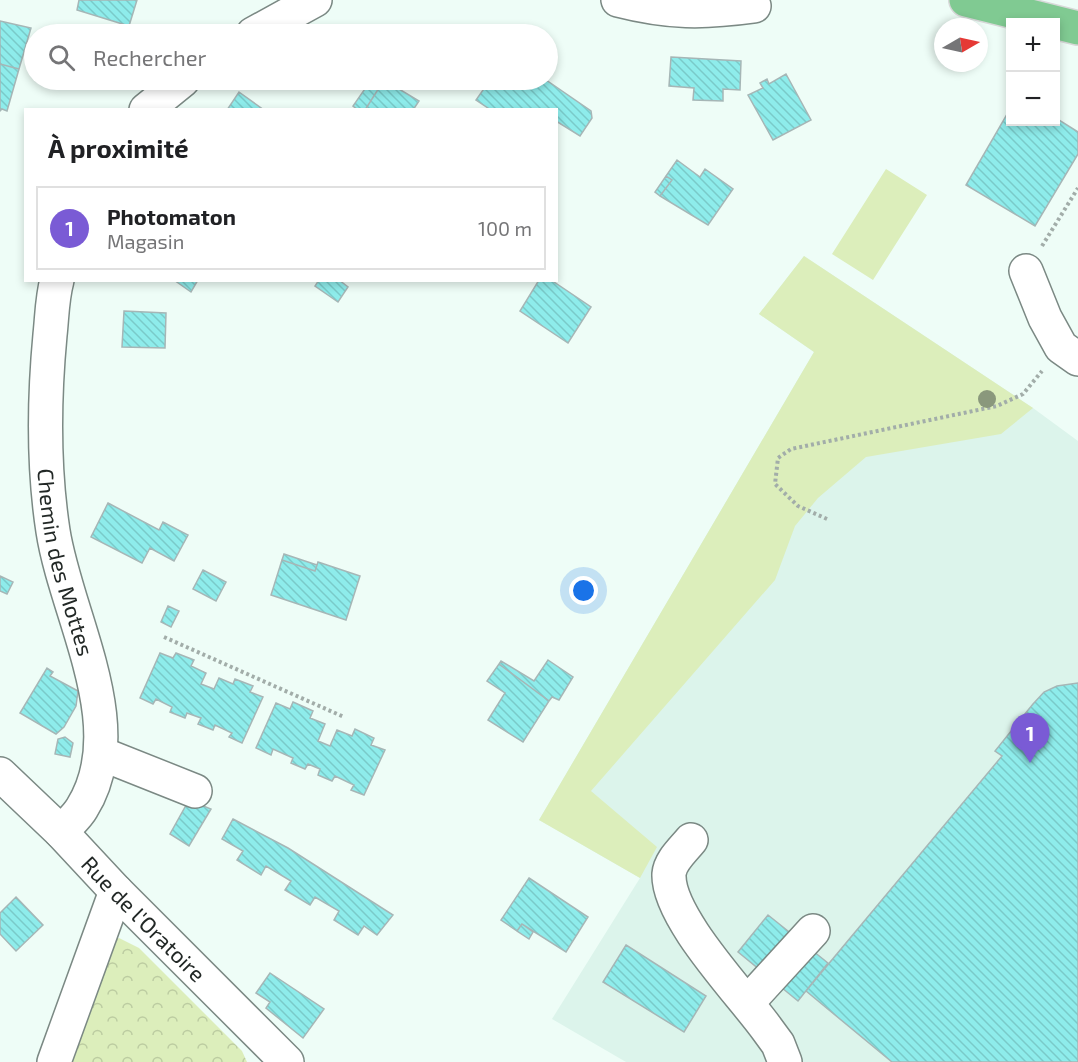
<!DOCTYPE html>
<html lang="fr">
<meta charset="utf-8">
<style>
:root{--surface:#fff;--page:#f2f2f2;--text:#202124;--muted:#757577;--line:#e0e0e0;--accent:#7a5bd5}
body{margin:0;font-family:"Exo 2",sans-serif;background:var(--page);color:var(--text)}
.controls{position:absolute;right:18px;top:18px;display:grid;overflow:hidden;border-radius:0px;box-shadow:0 3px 9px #0003}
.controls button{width:54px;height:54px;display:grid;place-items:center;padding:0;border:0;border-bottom:2px solid var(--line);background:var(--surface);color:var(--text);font:30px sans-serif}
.compass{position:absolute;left:934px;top:18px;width:54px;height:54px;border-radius:50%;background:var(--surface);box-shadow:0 3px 9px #0003;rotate:81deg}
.you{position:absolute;left:584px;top:591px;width:21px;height:21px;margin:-15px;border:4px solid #fff;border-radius:50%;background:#1a73e8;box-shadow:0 0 0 9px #1a73e833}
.badge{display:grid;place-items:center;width:39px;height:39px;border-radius:50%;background:var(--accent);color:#fff;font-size:20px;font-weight:700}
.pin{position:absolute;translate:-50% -50px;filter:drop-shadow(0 2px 3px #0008)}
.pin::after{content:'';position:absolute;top:32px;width:21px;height:18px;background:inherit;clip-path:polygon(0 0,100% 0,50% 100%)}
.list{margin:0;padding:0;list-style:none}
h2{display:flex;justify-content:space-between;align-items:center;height:78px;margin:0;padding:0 24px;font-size:26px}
h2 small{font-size:20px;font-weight:400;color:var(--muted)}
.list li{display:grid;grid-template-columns:39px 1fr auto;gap:18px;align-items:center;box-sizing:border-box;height:84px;margin:0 12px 12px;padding:0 12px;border:2px solid var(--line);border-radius:0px}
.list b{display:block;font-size:22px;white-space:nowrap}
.list p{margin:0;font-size:20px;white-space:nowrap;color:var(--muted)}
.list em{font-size:20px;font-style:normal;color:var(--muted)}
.icon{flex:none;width:33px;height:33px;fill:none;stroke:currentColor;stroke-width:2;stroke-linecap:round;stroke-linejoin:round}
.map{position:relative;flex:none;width:1078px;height:1062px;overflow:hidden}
.search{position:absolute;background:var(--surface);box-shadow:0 3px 9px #0003;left:24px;top:24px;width:534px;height:66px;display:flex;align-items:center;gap:15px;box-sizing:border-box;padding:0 21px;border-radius:33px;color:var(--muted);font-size:22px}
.panel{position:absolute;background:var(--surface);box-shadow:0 3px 9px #0003;left:24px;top:108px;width:534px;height:174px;border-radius:0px}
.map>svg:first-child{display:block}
.built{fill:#dcf4eb}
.grass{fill:#dceebb}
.park{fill:url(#park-crowns)}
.building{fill:url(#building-back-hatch);stroke:#a6b6b6;stroke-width:1.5}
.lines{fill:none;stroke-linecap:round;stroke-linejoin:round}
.minor-casing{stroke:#7b8984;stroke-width:36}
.major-casing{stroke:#d7d8d8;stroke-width:36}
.path{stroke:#a2ada9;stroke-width:4;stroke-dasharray:3 3;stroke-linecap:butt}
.minor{stroke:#fff;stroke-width:33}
.major{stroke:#80ca92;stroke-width:33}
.tree{fill:#8a987c}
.labels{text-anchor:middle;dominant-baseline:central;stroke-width:5;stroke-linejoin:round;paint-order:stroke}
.street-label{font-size:22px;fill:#222826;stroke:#eefdf7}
</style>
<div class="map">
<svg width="1078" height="1062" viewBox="0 0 1078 1062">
<defs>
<pattern id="park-crowns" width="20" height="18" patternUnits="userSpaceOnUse" patternTransform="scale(1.5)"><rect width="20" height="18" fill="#dceebb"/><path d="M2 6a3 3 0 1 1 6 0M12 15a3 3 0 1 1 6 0" fill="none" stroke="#bccca1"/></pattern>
<pattern id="building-back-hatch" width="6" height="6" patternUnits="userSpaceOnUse" patternTransform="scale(1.5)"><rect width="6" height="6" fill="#8eeceb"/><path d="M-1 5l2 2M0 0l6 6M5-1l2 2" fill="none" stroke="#7acac9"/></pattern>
</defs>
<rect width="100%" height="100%" fill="#eefdf7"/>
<path class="built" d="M 804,256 L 1033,408 L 1078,441 L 1078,1062 L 626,1062 L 552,1019 L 640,878 L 539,820 L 814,352 L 759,314 Z"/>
<path class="grass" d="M 886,169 L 927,195 L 873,280 L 832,254 Z
M 804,256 L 1033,408 L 1001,434 L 866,457 L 818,498 L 795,526 L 775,580 L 591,791 L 657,847 L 640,878 L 539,820 L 814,352 L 759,314 Z"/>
<path class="park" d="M 119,938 L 139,948 L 242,1051 L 247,1062 L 62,1062 L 116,939 Z"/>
<path class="building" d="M 79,0 L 137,0 L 129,26 L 77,10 Z
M 0,21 L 31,28 L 19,69 L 0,64 Z
M 671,57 L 741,61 L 740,90 L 723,89 L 723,101 L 693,100 L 694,88 L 669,86 Z
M 0,64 L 19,69 L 7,111 L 2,109 L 0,111 Z
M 786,74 L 811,120 L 773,140 L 748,95 L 763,88 L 760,83 L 767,79 L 769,84 Z
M 371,80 L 384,80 L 365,110 L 358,110 L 353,106 Z
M 384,80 L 419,101 L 413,110 L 365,110 Z
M 490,80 L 546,80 L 591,111 L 592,118 L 580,136 L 556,121 L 556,110 L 491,110 L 476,100 Z
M 239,92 L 264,110 L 227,110 Z
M 1010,109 L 1010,122 L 1056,122 L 1056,118 L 1078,132 L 1078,154 L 1035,226 L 966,185 Z
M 677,160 L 700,177 L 705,169 L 733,189 L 708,225 L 660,196 L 672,180 L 666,176 Z
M 666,176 L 672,180 L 660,196 L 655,192 Z
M 174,280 L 198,280 L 191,292 Z
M 319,280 L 339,280 L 348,287 L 338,302 L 315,286 Z
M 539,280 L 551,280 L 591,307 L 568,343 L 520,311 Z
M 124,311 L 166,313 L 165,348 L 122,347 Z
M 108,503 L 159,530 L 163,522 L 188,535 L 174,561 L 150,548 L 142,563 L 91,537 Z
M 284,554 L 317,565 L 315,571 L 282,560 Z
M 282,560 L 315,571 L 318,562 L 360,576 L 346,620 L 271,595 Z
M 203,570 L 226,582 L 216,601 L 193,589 Z
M 0,576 L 13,582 L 7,594 L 0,591 Z
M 168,606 L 179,611 L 171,627 L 161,622 Z
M 160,653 L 173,658 L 176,653 L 194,660 L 191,666 L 206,673 L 201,684 L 214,689 L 219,678 L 233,684 L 235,679 L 253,686 L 250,692 L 263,697 L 242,743 L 229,737 L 232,733 L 215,725 L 213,730 L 198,724 L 201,718 L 187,713 L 185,718 L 170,712 L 172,707 L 156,699 L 153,704 L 140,698 Z
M 548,660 L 573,677 L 559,700 L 552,697 L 549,701 L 499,664 L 501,661 L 534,681 Z
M 499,664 L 549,701 L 523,742 L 488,720 L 505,693 L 487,681 Z
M 47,668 L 53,672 L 50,676 L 78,691 L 76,706 L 64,727 L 56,734 L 20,713 Z
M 1078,683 L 1078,1062 L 892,1062 L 806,991 L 1002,756 L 995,751 L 1033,704 L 1044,692 L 1057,686 Z
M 293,702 L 313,711 L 310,718 L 325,724 L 318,741 L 330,746 L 337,730 L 352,736 L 355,729 L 374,738 L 371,745 L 385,750 L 364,795 L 351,790 L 354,785 L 335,776 L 332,781 L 318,775 L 320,769 L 308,764 L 305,769 L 291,763 L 293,758 L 273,749 L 271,755 L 256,748 L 276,703 L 290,709 Z
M 65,737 L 73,743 L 70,757 L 55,754 L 58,739 Z
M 189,800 L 211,809 L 189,846 L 170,834 Z
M 233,819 L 288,848 L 393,915 L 377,935 L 364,926 L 358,935 L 334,920 L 339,911 L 315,897 L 310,905 L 285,890 L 291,881 L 266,866 L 261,875 L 237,860 L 243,851 L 222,839 Z
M 529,878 L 588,917 L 566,952 L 522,924 L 517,931 L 501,920 Z
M 16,897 L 43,925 L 16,951 L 0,934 L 0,913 Z
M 768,915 L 828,963 L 798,1001 L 738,952 Z
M 522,924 L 533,932 L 529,939 L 517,931 Z
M 626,945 L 706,996 L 684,1032 L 603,982 Z
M 270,973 L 324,1009 L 303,1038 L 266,1008 L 270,1002 L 256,993 Z"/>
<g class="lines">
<g class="minor-casing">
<g id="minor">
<path d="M 618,0 C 669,13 703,13 754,6"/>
<path d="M 253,34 L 315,0"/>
<path d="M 146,110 L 183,80"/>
<path d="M 1026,271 L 1045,318 L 1061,347 L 1078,359"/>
<path id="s1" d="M 57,280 C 52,298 52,317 50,335 C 44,399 43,466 53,531 C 66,616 133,727 82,808 C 77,817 68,824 61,832"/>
<path d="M 102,754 L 195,791"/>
<path id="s2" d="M 0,774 L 61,832 L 116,891 L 287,1062"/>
<path d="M 691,840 C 683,850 670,861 669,874 C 667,917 742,994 767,1029 L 778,1044 L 785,1062"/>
<path d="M 748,1002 L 813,931"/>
<path d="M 54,1062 L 116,891"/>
</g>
</g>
<g class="major-casing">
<path id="major" d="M 966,0 L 1078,28"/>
</g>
<path class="path" d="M 1042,246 L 1078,188
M 827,519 L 798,506 L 775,484 L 778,458 L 791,449 L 997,406 L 1023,394 L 1042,371
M 164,637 L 344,717"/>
<use href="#minor" class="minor"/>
<use href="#major" class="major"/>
</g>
<circle class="tree" cx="987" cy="399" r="9"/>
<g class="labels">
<g class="street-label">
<text stroke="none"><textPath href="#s1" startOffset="285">Chemin des Mottes</textPath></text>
<text stroke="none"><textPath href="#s2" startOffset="204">Rue de l'Oratoire</textPath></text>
</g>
</g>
</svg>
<div class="controls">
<button>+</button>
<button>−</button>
</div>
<svg class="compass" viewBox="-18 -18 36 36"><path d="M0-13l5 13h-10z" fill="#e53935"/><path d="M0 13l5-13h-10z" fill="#757577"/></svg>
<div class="you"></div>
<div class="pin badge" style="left:1030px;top:763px">1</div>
<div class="search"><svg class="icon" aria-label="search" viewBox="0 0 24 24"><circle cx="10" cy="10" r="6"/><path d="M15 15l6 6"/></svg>Rechercher</div>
<section class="panel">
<h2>À proximité<small></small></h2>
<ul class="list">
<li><span class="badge">1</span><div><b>Photomaton</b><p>Magasin</p></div><em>100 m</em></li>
</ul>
</section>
</div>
